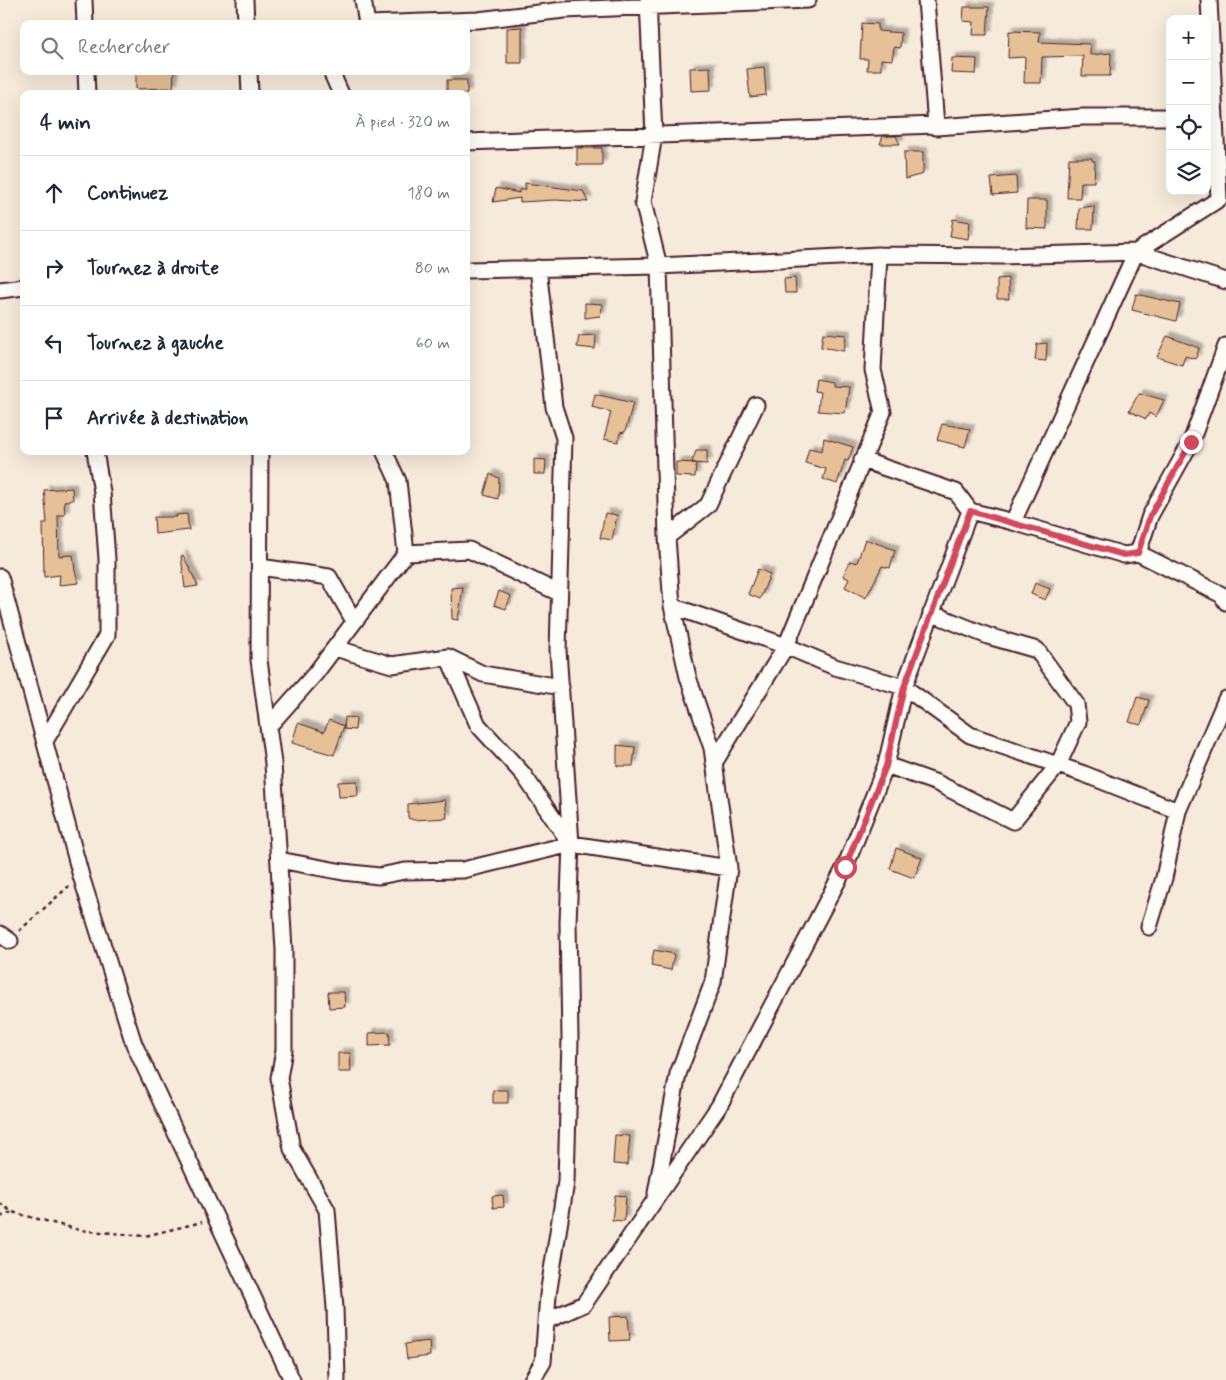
<!DOCTYPE html>
<html lang="fr">
<meta charset="utf-8">
<style>
:root{--surface:#fff;--page:#f6f6f7;--text:#1f2937;--muted:#747a83;--line:#e0e1e3}
body{margin:0;font-family:Mynerve,sans-serif;background:var(--page);color:var(--text)}
.controls{position:absolute;right:15px;top:15px;display:grid;overflow:hidden;border-radius:10px;box-shadow:0 5px 20px #0002}
.controls button{width:45px;height:45px;display:grid;place-items:center;padding:0;border:0;border-bottom:1px solid var(--line);background:var(--surface);color:var(--text);font:25px sans-serif}
.stop{position:absolute;width:15px;height:15px;margin:-11px;border:4px solid #d1495b;border-radius:50%;background:#fff}
.stop.end{background:#d1495b;border-color:#fff;box-shadow:0 1px 5px #0008}
.list{margin:0;padding:0;list-style:none}
h2{display:flex;justify-content:space-between;align-items:center;height:65px;margin:0;padding:0 20px;font-size:21px}
h2 small{font-size:16px;font-weight:400;color:var(--muted)}
.list li{display:grid;grid-template-columns:32px 1fr auto;gap:15px;align-items:center;box-sizing:border-box;height:75px;padding:0 20px;border-top:1px solid var(--line)}
.list b{display:block;font-size:19px;white-space:nowrap}
.list em{font-size:16px;font-style:normal;color:var(--muted)}
.icon{flex:none;width:28px;height:28px;fill:none;stroke:currentColor;stroke-width:2;stroke-linecap:round;stroke-linejoin:round}
.map{position:relative;flex:none;width:1226px;height:1380px;overflow:hidden}
.search{position:absolute;background:var(--surface);box-shadow:0 5px 20px #0002;left:20px;top:20px;width:450px;height:55px;display:flex;align-items:center;gap:12px;box-sizing:border-box;padding:0 18px;border-radius:10px;color:var(--muted);font-size:19px}
.panel{position:absolute;background:var(--surface);box-shadow:0 5px 20px #0002;left:20px;top:90px;width:450px;height:365px;border-radius:10px}
.map>svg:first-child{display:block}
.building{fill:#e6c197;stroke:#4a1f2b;filter:url(#shadow)}
.lines{fill:none;stroke-linecap:round;stroke-linejoin:round}
.street-casing{stroke:#4a1f2b;stroke-width:19}
.path{stroke:#4a1f2b;stroke-width:2.5;stroke-dasharray:4 4;stroke-linecap:butt}
.street{stroke:#fdfcf7;stroke-width:15}
.route{stroke:#d1495b;stroke-width:6}
</style>
<div class="map">
<svg width="1226" height="1380" viewBox="0 0 1226 1380">
<defs>
<filter id="shadow"><feDropShadow dx="4.5" dy="-4.5" stdDeviation="1" flood-color="#0004"/></filter>
</defs>
<rect width="100%" height="100%" fill="#f6eada"/>
<filter id="ink" filterUnits="userSpaceOnUse"><feTurbulence type="fractalNoise" baseFrequency=".02" numOctaves="2"/><feDisplacementMap in="SourceGraphic" scale="10" xChannelSelector="R" yChannelSelector="G"/><feConvolveMatrix kernelMatrix="1 2 1 2 8 2 1 2 1" color-interpolation-filters="sRGB"/></filter>
<g filter="url(#ink)">
<path class="building" d="M 964,7 L 989,7 L 987,35 L 973,35 L 974,22 L 963,21 Z
M 862,23 L 878,24 L 878,31 L 901,33 L 900,48 L 894,47 L 892,60 L 881,59 L 881,70 L 867,70 L 868,59 L 860,59 Z
M 522,27 L 522,63 L 507,63 L 507,28 Z
M 1009,31 L 1040,32 L 1039,42 L 1090,44 L 1090,55 L 1111,53 L 1110,76 L 1082,76 L 1083,56 L 1042,57 L 1041,83 L 1024,83 L 1025,57 L 1008,58 Z
M 952,58 L 977,59 L 976,74 L 951,73 Z
M 710,67 L 711,90 L 691,91 L 690,68 Z
M 764,67 L 766,95 L 750,97 L 747,69 Z
M 136,71 L 174,71 L 173,88 L 136,89 Z
M 447,80 L 467,80 L 467,94 L 447,94 Z
M 883,136 L 896,136 L 900,144 L 880,144 Z
M 577,148 L 602,148 L 602,165 L 577,165 Z
M 904,152 L 923,152 L 923,174 L 905,179 Z
M 1069,158 L 1092,158 L 1092,161 L 1095,161 L 1094,182 L 1081,182 L 1080,198 L 1067,198 Z
M 1016,176 L 1017,193 L 993,195 L 991,178 Z
M 525,183 L 583,191 L 588,202 L 555,200 L 520,202 L 520,198 L 493,202 L 496,188 L 519,193 L 519,190 L 526,189 Z
M 1027,200 L 1047,200 L 1047,229 L 1026,228 Z
M 1094,206 L 1093,229 L 1078,229 L 1079,208 Z
M 953,219 L 970,222 L 968,239 L 950,236 Z
M 795,278 L 796,293 L 785,293 L 784,279 Z
M 1008,278 L 1009,299 L 997,299 L 997,279 Z
M 1136,294 L 1180,304 L 1176,321 L 1132,310 Z
M 585,303 L 603,304 L 600,316 L 585,318 Z
M 823,333 L 846,335 L 844,351 L 821,347 Z
M 596,335 L 595,349 L 577,347 L 579,336 Z
M 1167,336 L 1199,348 L 1196,359 L 1185,356 L 1182,365 L 1157,357 Z
M 1047,343 L 1046,361 L 1035,360 L 1037,344 Z
M 816,379 L 832,382 L 832,386 L 849,387 L 845,413 L 818,411 L 820,392 L 814,391 Z
M 1139,393 L 1164,400 L 1156,417 L 1149,413 L 1146,419 L 1129,411 Z
M 595,394 L 633,403 L 625,432 L 620,433 L 618,442 L 604,439 L 611,412 L 592,407 Z
M 942,424 L 970,429 L 965,447 L 937,440 Z
M 824,438 L 853,447 L 848,461 L 845,460 L 837,484 L 823,479 L 826,469 L 805,463 L 809,448 L 822,451 Z
M 696,450 L 707,450 L 707,464 L 692,463 Z
M 534,459 L 546,460 L 545,474 L 534,474 Z
M 676,462 L 696,463 L 695,477 L 676,476 Z
M 490,474 L 499,478 L 498,499 L 484,495 Z
M 72,488 L 73,500 L 64,501 L 65,515 L 58,515 L 59,556 L 73,555 L 75,571 L 79,583 L 59,585 L 60,575 L 44,577 L 43,523 L 47,523 L 44,490 Z
M 605,513 L 617,515 L 612,540 L 600,538 Z
M 187,514 L 189,530 L 155,534 L 154,517 L 177,517 L 176,515 Z
M 865,539 L 895,550 L 890,568 L 882,566 L 866,598 L 845,587 L 849,579 L 843,576 L 850,561 L 857,563 Z
M 183,555 L 198,586 L 185,588 L 181,556 Z
M 758,569 L 770,574 L 760,599 L 748,594 Z
M 1035,583 L 1050,589 L 1045,600 L 1031,594 Z
M 463,587 L 458,620 L 452,619 L 451,588 Z
M 499,591 L 511,596 L 506,609 L 494,605 Z
M 1137,697 L 1149,700 L 1141,725 L 1129,722 Z
M 345,717 L 356,718 L 355,730 L 344,729 Z
M 329,720 L 344,726 L 334,755 L 292,743 L 298,723 L 324,732 Z
M 617,745 L 635,747 L 633,766 L 617,766 Z
M 357,781 L 358,796 L 339,797 L 338,782 Z
M 445,800 L 447,818 L 414,820 L 408,818 L 408,804 Z
M 896,848 L 922,858 L 914,878 L 890,869 Z
M 654,950 L 674,954 L 671,970 L 651,966 Z
M 328,992 L 344,992 L 345,1007 L 329,1008 Z
M 389,1032 L 390,1045 L 369,1046 L 369,1033 Z
M 338,1053 L 350,1053 L 351,1072 L 338,1072 Z
M 493,1090 L 508,1090 L 508,1103 L 493,1103 Z
M 615,1135 L 630,1136 L 627,1165 L 613,1164 Z
M 503,1195 L 504,1207 L 493,1208 L 492,1196 Z
M 615,1195 L 626,1196 L 624,1221 L 612,1220 Z
M 628,1316 L 630,1340 L 610,1341 L 609,1317 Z
M 429,1341 L 430,1356 L 407,1359 L 405,1344 Z"/>
<g class="lines">
<g class="street-casing">
<path id="street" d="M 84,0 L 85,24
M 245,0 L 246,24
M 363,0 L 367,24
M 648,0 L 654,135 L 643,202 L 659,266 L 667,537 L 672,606 L 688,677 L 712,748 L 729,868 L 713,982 L 678,1074 L 656,1193
M 926,0 L 936,125
M 369,24 L 478,20 L 564,10 L 808,0
M 86,71 L 87,94
M 249,71 L 250,94
M 336,71 L 333,76 L 341,94
M 466,142 L 936,125 L 936,127 L 1083,117 L 1170,117
M 466,270 L 659,266 L 879,255 L 1002,256 L 1136,252 L 1226,281
M 0,290 L 24,287
M 260,451 L 259,660 L 273,763 L 284,950 L 284,1050 L 279,1078 L 292,1149 L 327,1210 L 335,1308 L 337,1380
M 384,451 L 398,481 L 406,553 L 469,550 L 559,593
M 862,460 L 956,492 L 970,511
M 1013,522 L 1124,555 L 1138,553 L 1150,516 L 1191,442 L 1226,346
M 667,537 L 708,505 L 756,405
M 1138,553 L 1222,595 L 1226,602
M 260,567 L 329,577 L 354,621
M 0,577 L 81,876 L 134,1044 L 292,1380
M 672,606 L 786,646 L 835,667 L 904,687 L 970,735 L 1084,774 L 1178,811
M 335,648 L 392,665 L 448,657 L 483,674 L 561,687
M 448,657 L 478,725 L 523,774 L 570,843
M 268,727 L 315,674 L 406,553
M 45,741 L 107,635 L 107,559 L 102,492 L 95,451
M 714,763 L 786,646 L 883,412 L 873,370 L 879,255
M 886,765 L 937,783 L 1013,821 L 1058,765 L 1078,722 L 1076,704 L 1037,650 L 988,636 L 931,613
M 279,860 L 343,872 L 379,876 L 405,871 L 463,870 L 571,844 L 729,868
M 1149,927 L 1164,878 L 1178,811 L 1226,699
M 0,934 L 10,941
M 546,1321 L 584,1304 L 719,1106 L 845,867 L 886,765 L 904,687 L 970,511 L 1013,522 L 1136,252 L 1219,199 L 1209,0
M 532,1380 L 543,1362 L 548,1295 L 566,1182 L 570,1039 L 568,923 L 571,844 L 558,650 L 564,438 L 554,407 L 538,268"/>
</g>
<path class="path" d="M 19,931 L 69,886
M 0,1203 L 12,1212 L 79,1230 L 145,1236 L 202,1222
M 0,1217 L 12,1212"/>
<use href="#street" class="street"/>
</g>
</g>
<g class="lines" filter="url(#ink)">
<path class="route" d="M 845,867 L 886,766 L 904,687 L 970,511 L 1124,555 L 1138,553 L 1150,516 L 1191,442"/>
</g>
</svg>
<div class="controls">
<button>+</button>
<button>−</button>
<button><svg class="icon" aria-label="locate" viewBox="0 0 24 24"><circle cx="12" cy="12" r="6"/><path d="M12 2v4M12 18v4M2 12h4M18 12h4"/></svg></button>
<button><svg class="icon" aria-label="layers" viewBox="0 0 24 24"><path d="M12 4l9 5-9 5-9-5zM3 14l9 5 9-5"/></svg></button>
</div>
<div class="stop" style="left:845px;top:867px"></div>
<div class="stop end" style="left:1191px;top:442px"></div>
<div class="search"><svg class="icon" aria-label="search" viewBox="0 0 24 24"><circle cx="10" cy="10" r="6"/><path d="M15 15l6 6"/></svg>Rechercher</div>
<section class="panel">
<h2>4 min<small>À pied · 320 m</small></h2>
<ul class="list">
<li><svg class="icon" aria-label="ahead" viewBox="0 0 24 24"><path d="M12 20V5M6 11l6-6 6 6"/></svg><div><b>Continuez</b></div><em>180 m</em></li>
<li><svg class="icon" aria-label="right" viewBox="0 0 24 24"><path d="M7 20v-9h11M14 6l5 5-5 5"/></svg><div><b>Tournez à droite</b></div><em>80 m</em></li>
<li><svg class="icon" aria-label="left" viewBox="0 0 24 24"><path d="M17 20v-9H6M10 6l-5 5 5 5"/></svg><div><b>Tournez à gauche</b></div><em>60 m</em></li>
<li><svg class="icon" aria-label="arrive" viewBox="0 0 24 24"><path d="M6 21V4h12l-3 4 3 4H6"/></svg><div><b>Arrivée à destination</b></div></li>
</ul>
</section>
</div>
